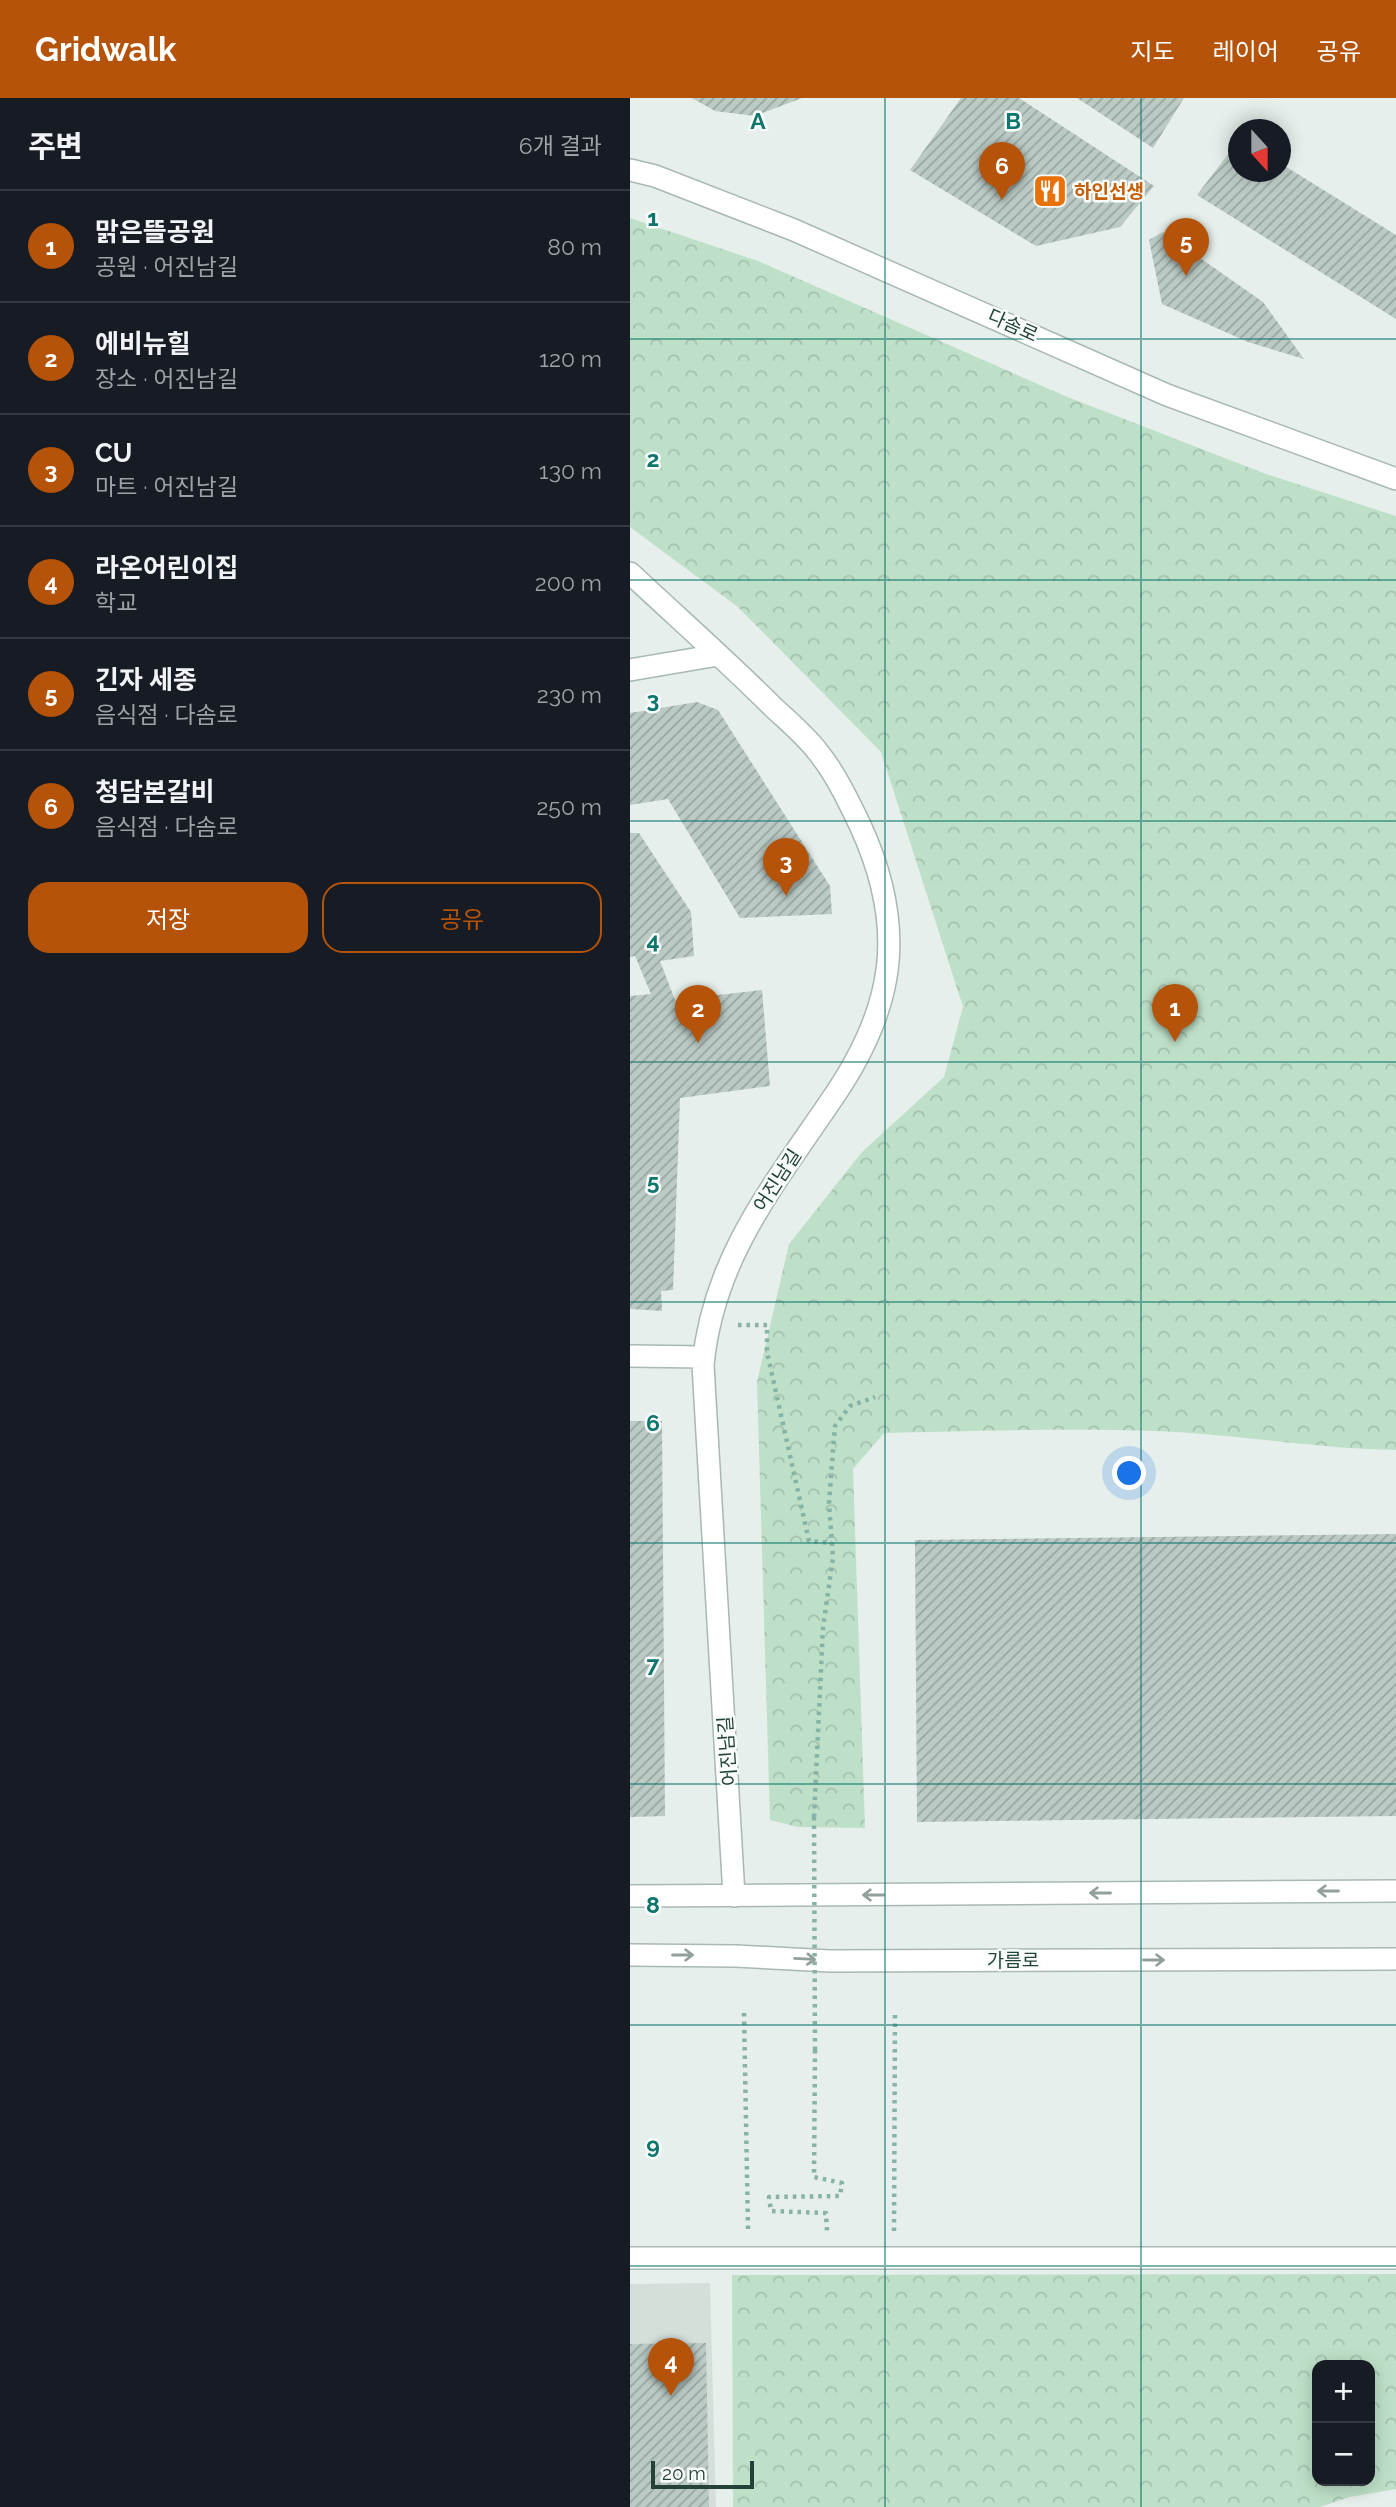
<!DOCTYPE html>
<html lang="ko">
<meta charset="utf-8">
<style>
:root{--surface:#171b24;--page:#20242c;--text:#f1f3f6;--muted:#9ea1a6;--line:#363941;--accent:#b45309}
body{margin:0;font-family:Raleway,"Noto Sans KR",sans-serif;background:var(--page);color:var(--text)}
.controls{position:absolute;right:21px;bottom:21px;display:grid;overflow:hidden;border-radius:14px;box-shadow:0 4px 18px #0003}
.controls button{width:63px;height:63px;display:grid;place-items:center;padding:0;border:0;border-bottom:2px solid var(--line);background:var(--surface);color:var(--text);font:35px sans-serif}
.compass{position:absolute;left:598px;top:21px;width:63px;height:63px;border-radius:50%;background:var(--surface);box-shadow:0 4px 18px #0003;rotate:159deg}
.scale{position:absolute;left:21px;bottom:18px;width:103px;box-sizing:border-box;padding-left:7px;border:4px solid #24423a;border-top:0;font-size:19px;line-height:24px;white-space:nowrap;color:#24423a;-webkit-text-stroke:5px #f7fbf9;paint-order:stroke}
.you{position:absolute;left:500px;top:1376px;width:24px;height:24px;margin:-18px;border:5px solid #fff;border-radius:50%;background:#1a73e8;box-shadow:0 0 0 10px #1a73e833}
.badge{display:grid;place-items:center;width:46px;height:46px;border-radius:50%;background:var(--accent);color:#fff;font-size:23px;font-weight:700}
.pin{position:absolute;translate:-50% -58px;filter:drop-shadow(0 2px 4px #0008)}
.pin::after{content:'';position:absolute;top:37px;width:24px;height:21px;background:inherit;clip-path:polygon(0 0,100% 0,50% 100%)}
.list{margin:0;padding:0;list-style:none}
h2{display:flex;justify-content:space-between;align-items:center;height:91px;margin:0;padding:0 28px;font-size:30px}
h2 small{font-size:23px;font-weight:400;color:var(--muted)}
.list li{display:grid;grid-template-columns:46px 1fr auto;gap:21px;align-items:center;box-sizing:border-box;height:112px;padding:0 28px;border-top:2px solid var(--line)}
.list b{display:block;font-size:26px;white-space:nowrap}
.list p{margin:0;font-size:23px;white-space:nowrap;color:var(--muted)}
.list em{font-size:23px;font-style:normal;color:var(--muted)}
.actions{display:flex;gap:14px;padding:21px 28px}
.actions a{flex:1;padding:16px 0;border:2px solid var(--accent);border-radius:21px;text-align:center;font-size:24px;color:var(--accent)}
.actions .main{background:var(--accent);color:#fff}
.map{position:relative;flex:none;width:766px;height:2409px;overflow:hidden}
header{display:flex;align-items:center;gap:42px;box-sizing:border-box;height:98px;padding:0 35px;background:var(--accent);color:#fff}
header strong{font-size:33px}
nav{display:flex;gap:38px;margin-inline-start:auto;font-size:24px}
main{display:flex}
aside{flex:1;background:var(--surface)}
.map>svg:first-child{display:block}
.built{fill:#d4dfda}
.park{fill:url(#park-crowns);fill-rule:evenodd}
.building{fill:url(#building-hatch)}
.lines{fill:none;stroke-linecap:round;stroke-linejoin:round}
.minor-casing{stroke:#a8b8b2;stroke-width:24}
.tertiary-casing{stroke:#a8b8b2;stroke-width:24}
.path{stroke:#86b3a5;stroke-width:4.5;stroke-dasharray:3.5 5;stroke-linecap:butt}
.minor{stroke:#fff;stroke-width:21}
.tertiary{stroke:#fff;stroke-width:21}
.path-bridge{stroke:#86b3a5;stroke-width:4.5;stroke-dasharray:3.5 5;stroke-linecap:butt}
.oneway{stroke:#92a09c}
.grid{fill:none;stroke:#0f766e;stroke-width:2;stroke-opacity:0.55}
.labels{text-anchor:middle;dominant-baseline:central;stroke-width:5;stroke-linejoin:round;paint-order:stroke}
.food-label{font-size:19px;font-weight:bold;fill:#c56008;stroke:#f7fbf9;text-anchor:start}
.street-label{font-size:19px;fill:#24423a;stroke:#f7fbf9}
.grid-label{font-size:23px;text-anchor:middle;font-weight:bold;fill:#0f766e;stroke:#f7fbf9;stroke-width:5;stroke-linejoin:round;paint-order:stroke}
</style>
<header>
<strong>Gridwalk</strong>
<nav><a>지도</a><a>레이어</a><a>공유</a></nav>
</header>
<main>
<aside>
<h2>주변<small>6개 결과</small></h2>
<ul class="list">
<li><span class="badge">1</span><div><b>맑은뜰공원</b><p>공원 · 어진남길</p></div><em>80 m</em></li>
<li><span class="badge">2</span><div><b>에비뉴힐</b><p>장소 · 어진남길</p></div><em>120 m</em></li>
<li><span class="badge">3</span><div><b>CU</b><p>마트 · 어진남길</p></div><em>130 m</em></li>
<li><span class="badge">4</span><div><b>라온어린이집</b><p>학교</p></div><em>200 m</em></li>
<li><span class="badge">5</span><div><b>긴자 세종</b><p>음식점 · 다솜로</p></div><em>230 m</em></li>
<li><span class="badge">6</span><div><b>청담본갈비</b><p>음식점 · 다솜로</p></div><em>250 m</em></li>
</ul>
<div class="actions"><a class="main">저장</a><a>공유</a></div>
</aside>
<div class="map">
<svg width="766" height="2409" viewBox="0 0 766 2409">
<defs>
<pattern id="park-crowns" width="20" height="18" patternUnits="userSpaceOnUse" patternTransform="scale(1.75)"><rect width="20" height="18" fill="#bfe0c8"/><path d="M2 6a3 3 0 1 1 6 0M12 15a3 3 0 1 1 6 0" fill="none" stroke="#a4c1ad"/></pattern>
<pattern id="building-hatch" width="6" height="6" patternUnits="userSpaceOnUse" patternTransform="scale(1.75)"><rect width="6" height="6" fill="#bbcac4"/><path d="M-1 1l2-2M0 6l6-6M5 7l2-2" fill="none" stroke="#98a6a0"/></pattern>
</defs>
<rect width="100%" height="100%" fill="#e6efeb"/>
<path class="built" d="M 80,2185 L 86,2409 L 0,2409 L 0,2186 Z"/>
<path class="park" d="M 0,120 L 128,163 L 435,298 L 636,376 L 766,418 L 766,1352 C 686,1351 607,1336 526,1333 C 436,1330 344,1333 254,1335 L 223,1371 L 235,1730 L 168,1729 L 140,1722 L 127,1284 L 159,1146 L 232,1054 L 314,979 L 333,909 L 251,654 L 108,509 L 0,429 Z
M 766,2176 L 766,2391 L 720,2399 L 690,2409 L 103,2409 L 102,2177 ZM 687,2267 L 740,2267 L 740,2383 L 687,2383 Z"/>
<path class="building" d="M 62,0 L 172,0 L 125,18 L 85,13 Z
M 331,0 L 389,0 L 524,88 L 490,129 L 406,148 L 280,72 Z
M 447,0 L 554,0 L 523,50 Z
M 608,43 L 608,74 L 650,74 L 650,65 L 766,137 L 766,221 L 567,97 Z
M 533,134 L 633,204 L 674,261 L 618,244 L 532,206 L 519,142 Z
M 67,604 L 88,612 L 200,788 L 202,816 L 110,820 L 38,701 L 0,707 L 0,615 Z
M 0,735 L 9,735 L 61,814 L 64,858 L 30,863 L 45,902 L 132,892 L 140,988 L 50,1000 L 43,1192 L 31,1193 L 32,1213 L 0,1211 L 0,898 L 21,896 L 5,858 L 0,859 Z
M 0,1323 L 32,1323 L 35,1718 L 0,1719 Z
M 766,1436 L 766,1718 L 287,1724 L 285,1442 Z
M 76,2245 L 79,2409 L 0,2409 L 0,2246 Z"/>
<g class="lines">
<g class="minor-casing">
<path id="minor" d="M 0,72 L 25,78 L 164,132 L 537,297 L 766,381
M 0,475 C 48,520 97,563 143,609 C 158,623 175,637 188,654 C 205,675 218,702 230,727 C 278,831 265,911 200,1004 C 143,1088 83,1161 73,1267 L 104,1798
M 0,572 L 88,557
M 0,1258 L 74,1259
M 0,2160 L 766,2160"/>
</g>
<g class="tertiary-casing">
<path id="tertiary" d="M 0,1798 L 766,1793
M 0,1857 L 106,1858 L 200,1863 L 766,1861"/>
</g>
<path class="path" d="M 108,1227 L 137,1227 L 137,1254 L 179,1443 L 202,1445
M 184,1719 L 193,1529 L 203,1460 L 199,1405 L 205,1328 L 220,1308 L 245,1299
M 114,1915 L 118,2131
M 185,1952 L 184,2079 L 212,2085 L 210,2098 L 139,2099 L 141,2113 L 196,2115 L 197,2133
M 264,2133 L 265,1915"/>
<use href="#minor" class="minor"/>
<use href="#tertiary" class="tertiary"/>
<path class="path-bridge" d="M 184,1719 L 185,1952"/>
</g>
<defs><path id="oneway-shaft" d="M-6 0H5M1.5-3L5.5 0L1.5 3" fill="none" stroke-width="1.6" stroke-linecap="round" stroke-linejoin="round" transform="scale(1.75)"/></defs>
<g class="oneway">
<use href="#oneway-shaft" transform="translate(698 1793) rotate(180)"/>
<use href="#oneway-shaft" transform="translate(470 1795) rotate(180)"/>
<use href="#oneway-shaft" transform="translate(243 1797) rotate(180)"/>
<use href="#oneway-shaft" transform="translate(53 1857)"/>
<use href="#oneway-shaft" transform="translate(175 1861) rotate(3)"/>
<use href="#oneway-shaft" transform="translate(524 1862)"/>
</g>
<path class="grid" d="M 255,0 L 255,2409M 511,0 L 511,2409M 0,241 L 766,241M 0,482 L 766,482M 0,723 L 766,723M 0,964 L 766,964M 0,1204 L 766,1204M 0,1445 L 766,1445M 0,1686 L 766,1686M 0,1927 L 766,1927M 0,2168 L 766,2168"/>
<defs>
<g id="restaurant-square" transform="scale(1.75)"><rect x="-9" y="-9" width="18" height="18" rx="4" fill="#e8710a" stroke="#f7fbf9"/><path d="M-5-6h1v4h1v-4h1v4h1v-4h1v5L-1.5 .5V6h-2V.5L-5-1ZM5-6V6H3V1.5H1.5Q1.5-4 5-6Z" fill="#fff"/></g>
</defs>
<g fill-rule="evenodd">
<use href="#restaurant-square" x="420" y="93"/>
</g>
<g class="labels">
<g class="food-label">
<text x="444" y="93">하인선생</text>
</g>
<g class="street-label">
<text transform="translate(383 227) rotate(24)">다솜로</text>
<text transform="translate(147 1082) rotate(-57)">어진남길</text>
<text transform="translate(97 1653) rotate(-94)">어진남길</text>
<text x="383" y="1862">가름로</text>
</g>
</g>
<g class="grid-label">
<text x="128" y="31">A</text>
<text x="383" y="31">B</text>
<text x="23" y="128">1</text>
<text x="23" y="369">2</text>
<text x="23" y="610">3</text>
<text x="23" y="851">4</text>
<text x="23" y="1092">5</text>
<text x="23" y="1333">6</text>
<text x="23" y="1574">7</text>
<text x="23" y="1815">8</text>
<text x="23" y="2056">9</text>
</g>
</svg>
<div class="controls">
<button>+</button>
<button>−</button>
</div>
<svg class="compass" viewBox="-18 -18 36 36"><path d="M0-13l5 13h-10z" fill="#e53935"/><path d="M0 13l5-13h-10z" fill="#9ea1a6"/></svg>
<div class="scale">20 m</div>
<div class="you"></div>
<div class="pin badge" style="left:545px;top:944px">1</div>
<div class="pin badge" style="left:68px;top:945px">2</div>
<div class="pin badge" style="left:156px;top:798px">3</div>
<div class="pin badge" style="left:41px;top:2298px">4</div>
<div class="pin badge" style="left:556px;top:178px">5</div>
<div class="pin badge" style="left:372px;top:102px">6</div>
</div>
</main>
